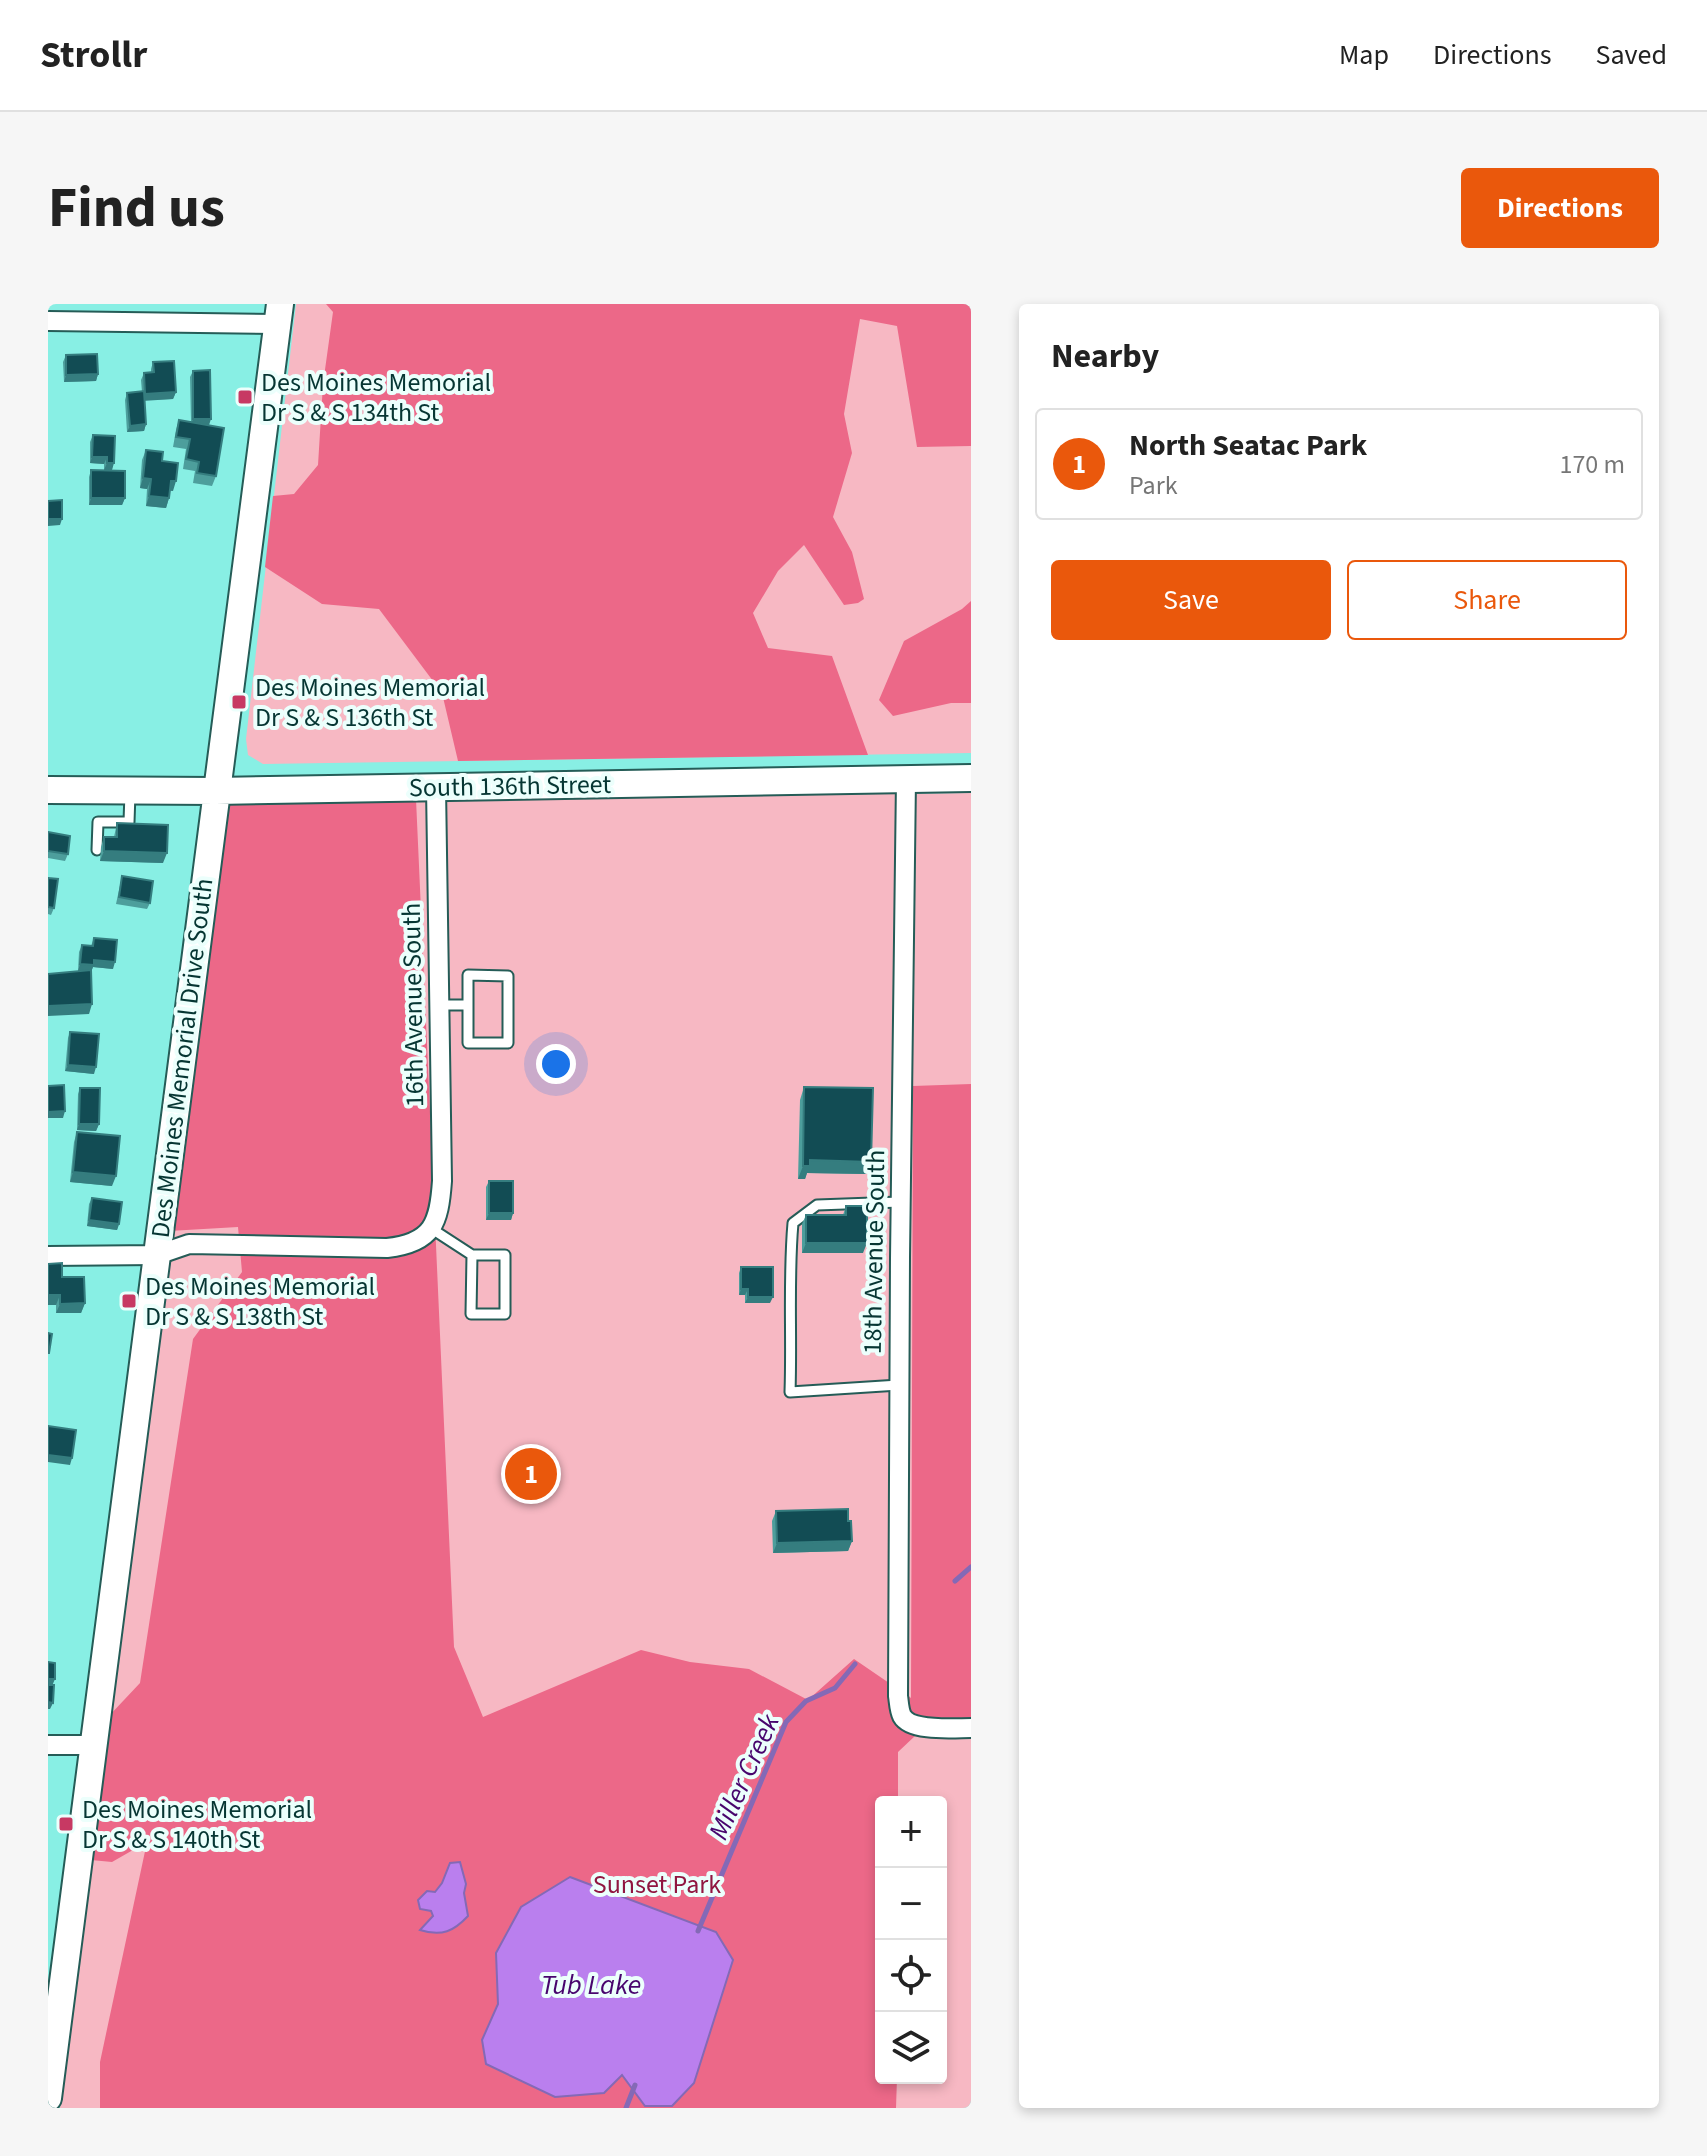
<!DOCTYPE html>
<meta charset="utf-8">
<style>
:root{--surface:#fff;--page:#f6f6f6;--text:#222;--muted:#767676;--line:#e0e0e0;--accent:#ea580c}
body{margin:0;font-family:"Source Sans 3",sans-serif;background:var(--page);color:var(--text)}
.controls{position:absolute;right:24px;bottom:24px;display:grid;overflow:hidden;border-radius:8px;box-shadow:0 4px 12px #0003}
.controls button{width:72px;height:72px;display:grid;place-items:center;padding:0;border:0;border-bottom:2px solid var(--line);background:var(--surface);color:var(--text);font:40px sans-serif}
.you{position:absolute;left:508px;top:760px;width:28px;height:28px;margin:-20px;border:6px solid #fff;border-radius:50%;background:#1a73e8;box-shadow:0 0 0 12px #1a73e833}
.badge{display:grid;place-items:center;width:52px;height:52px;border-radius:50%;background:var(--accent);color:#fff;font-size:26px;font-weight:700}
.pin{position:absolute;translate:-50% -50%;border:4px solid #fff;box-shadow:0 2px 8px #0006}
.list{margin:0;padding:0;list-style:none}
h2{display:flex;justify-content:space-between;align-items:center;height:104px;margin:0;padding:0 32px;font-size:34px}
h2 small{font-size:26px;font-weight:400;color:var(--muted)}
.list li{display:grid;grid-template-columns:52px 1fr auto;gap:24px;align-items:center;box-sizing:border-box;height:112px;margin:0 16px 16px;padding:0 16px;border:2px solid var(--line);border-radius:8px}
.list b{display:block;font-size:30px;white-space:nowrap}
.list p{margin:0;font-size:26px;white-space:nowrap;color:var(--muted)}
.list em{font-size:26px;font-style:normal;color:var(--muted)}
.actions{display:flex;gap:16px;padding:24px 32px}
.actions a{flex:1;padding:18px 0;border:2px solid var(--accent);border-radius:8px;text-align:center;font-size:28px;color:var(--accent)}
.actions .main{background:var(--accent);color:#fff}
.icon{flex:none;width:44px;height:44px;fill:none;stroke:currentColor;stroke-width:2;stroke-linecap:round;stroke-linejoin:round}
.map{position:relative;flex:none;width:923px;height:1804px;overflow:hidden;border-radius:8px}
header{display:flex;align-items:center;gap:48px;box-sizing:border-box;height:112px;padding:0 40px;background:var(--surface);border-bottom:2px solid var(--line)}
header strong{font-size:38px}
nav{display:flex;gap:44px;margin-inline-start:auto;font-size:28px}
.intro{display:flex;align-items:center;justify-content:space-between;box-sizing:border-box;height:192px;padding:0 48px}
h1{margin:0;font-size:56px}
.button{padding:20px 36px;border-radius:8px;background:var(--accent);color:#fff;font-size:28px;font-weight:700}
main{display:flex;gap:48px;padding:0 48px}
aside{flex:1;background:var(--surface);border-radius:8px;box-shadow:0 4px 12px #0003}
.map>svg:first-child{display:block}
.green{fill:#f7b8c3;fill-rule:evenodd}
.forest{fill:#ec6888}
.water{fill:#ba7fee;stroke:#8469b6;stroke-width:2}
.lines{fill:none;stroke-linecap:round;stroke-linejoin:round}
.stream{stroke:#8469b6;stroke-width:5}
.lane-casing{stroke:#255c57;stroke-width:13}
.street-casing{stroke:#255c57;stroke-width:22}
.secondary-casing{stroke:#255c57;stroke-width:30}
.lane{stroke:#fff;stroke-width:9}
.street{stroke:#fff;stroke-width:18}
.secondary{stroke:#fff;stroke-width:26}
.wall{fill:#4d9e9c}
.shaded-wall{fill:#357d7f}
.building{fill:#124c54;stroke:#357d7f;stroke-width:2}
.poi-dot{fill:#c73963;stroke:#ecfffc;stroke-width:3}
.labels{text-anchor:middle;dominant-baseline:central;stroke-width:8;stroke-linejoin:round;paint-order:stroke}
.poi-label{font-size:26px;fill:#063633;stroke:#ecfffc;text-anchor:start}
.street-label{font-size:26px;fill:#063633;stroke:#ecfffc}
.park-label{font-size:26px;fill:#901640;stroke:#ecfffc}
.water-label{font-size:28px;font-style:italic;fill:#47056d;stroke:#ecfffc}
</style>
<header>
<strong>Strollr</strong>
<nav><a>Map</a><a>Directions</a><a>Saved</a></nav>
</header>
<div class="intro"><h1>Find us</h1><a class="button">Directions</a></div>
<main>
<div class="map">
<svg width="923" height="1804" viewBox="0 0 923 1804">
<rect width="100%" height="100%" fill="#88efe4"/>
<path class="green" d="M 248,0 L 923,0 L 923,449 L 215,460 L 200,451 L 198,435 Z
M 923,489 L 923,788 L 876,1430 L 923,1430 L 923,1804 L 12,1804 L 175,497 ZM 833,1498 L 893,1498 L 893,1774 L 833,1774 Z"/>
<path class="forest" d="M 278,0 L 923,0 L 923,142 L 869,143 L 849,22 L 812,15 L 796,110 L 804,149 L 785,213 L 804,248 L 816,295 L 810,299 L 796,301 L 756,241 L 730,267 L 705,309 L 720,344 L 784,352 L 820,451 L 410,457 L 394,389 L 331,305 L 274,300 L 217,263 L 225,192 L 246,190 L 270,161 L 275,80 L 285,8 Z
M 923,297 L 923,399 L 903,399 L 845,412 L 831,396 L 856,337 L 914,305 Z
M 368,495 L 406,1343 L 435,1413 L 593,1346 L 642,1358 L 701,1365 L 760,1396 L 806,1355 L 863,1394 L 865,782 L 923,780 L 923,1414 L 886,1414 L 850,1448 L 850,1498 L 833,1498 L 833,1774 L 849,1774 L 848,1804 L 52,1804 L 52,1758 L 99,1538 L 64,1558 L 43,1556 L 60,1413 L 92,1379 L 145,1035 L 194,968 L 190,923 L 121,927 L 175,497 Z"/>
<path class="water" d="M 412,1558 L 418,1580 L 416,1589 L 420,1612 C 406,1627 394,1633 372,1626 L 385,1612 L 383,1607 L 372,1605 L 370,1596 L 379,1587 L 387,1588 L 394,1579 L 402,1559 Z
M 522,1573 L 668,1628 L 685,1656 L 646,1779 L 624,1802 L 597,1802 L 574,1771 L 556,1789 L 507,1793 L 438,1760 L 434,1736 L 450,1700 L 448,1649 L 473,1603 Z"/>
<g class="lines">
<path class="stream" d="M 907,1277 L 923,1263
M 650,1627 L 738,1418 L 758,1397 L 787,1384 L 807,1360
M 578,1804 L 587,1781"/>
<g class="lane-casing">
<path id="lane" d="M 49,546 L 50,518 L 81,518 L 82,489
M 391,701 L 420,701 L 420,739 L 460,739 L 460,672 L 420,671 L 420,701
M 384,925 L 424,951 L 457,951 L 457,1010 L 423,1010 L 424,951
M 851,1081 L 742,1088 C 744,1032 740,975 745,919 L 769,901 L 852,898"/>
</g>
<g class="street-casing">
<path id="street" d="M 0,17 L 229,20
M 858,475 L 852,954 L 850,1392 C 851,1398 851,1406 854,1412 C 863,1428 906,1424 923,1424
M 0,952 L 109,951 L 141,940 L 339,944 C 385,939 391,919 394,877 L 388,483
M 0,1441 L 45,1441"/>
</g>
<g class="secondary-casing">
<path id="secondary" d="M 0,486 L 168,487 L 923,474
M 0,1794 L 232,0"/>
</g>
<use href="#lane" class="lane"/>
<use href="#street" class="street"/>
<use href="#secondary" class="secondary"/>
</g>
<path class="wall" d="M 18,51 L 50,70 L 48,77 L 16,78 L 15,58 Z
M 105,58 L 128,88 L 125,95 L 96,96 L 98,120 L 96,127 L 79,128 L 77,96 L 79,89 L 94,88 L 93,76 L 96,69 L 103,69 L 103,65 Z
M 145,67 L 161,121 L 168,172 L 164,182 L 145,179 L 147,167 L 135,165 L 138,145 L 125,143 L 128,126 L 131,116 L 143,118 L 142,73 Z
M 45,131 L 67,132 L 64,166 L 56,166 L 56,160 L 42,159 L 42,138 Z
M 98,146 L 114,157 L 125,187 L 122,187 L 121,194 L 118,204 L 98,202 L 99,185 L 92,184 L 94,156 Z
M 43,166 L 77,194 L 74,201 L 41,201 L 41,173 Z
M 69,519 L 115,559 L 52,557 L 53,543 L 56,533 L 66,533 Z
M 0,528 L 20,550 L 17,557 L 0,554 Z
M 74,572 L 102,599 L 99,605 L 68,600 Z
M 0,574 L 6,604 L 3,611 L 0,610 Z
M 46,634 L 65,665 L 45,663 L 43,668 L 41,710 L 30,667 L 31,648 L 34,641 L 43,642 Z
M 22,728 L 46,770 L 17,767 L 20,734 Z
M 756,783 L 823,858 L 818,870 L 759,869 L 757,875 L 750,875 L 752,796 Z
M 32,784 L 51,820 L 48,827 L 29,826 L 30,790 Z
M 29,828 L 64,882 L 22,878 L 26,838 Z
M 441,877 L 465,909 L 463,916 L 438,916 L 438,883 Z
M 44,894 L 71,920 L 69,926 L 39,922 L 41,900 Z
M 798,902 L 815,949 L 754,949 L 754,920 L 758,911 L 795,911 Z
M 0,960 L 14,973 L 37,999 L 33,1009 L 8,1009 L 8,1001 L 0,1001 Z
M 693,963 L 722,999 L 697,999 L 697,991 L 691,991 L 691,969 Z
M 728,1207 L 800,1217 L 804,1237 L 800,1247 L 725,1249 L 724,1217 Z"/>
<path class="shaded-wall" d="M 50,70 L 48,77 L 16,78 L 18,71 Z
M 128,88 L 125,95 L 94,97 L 97,90 Z
M 145,115 L 163,115 L 161,121 L 143,121 Z
M 98,120 L 96,127 L 79,128 L 82,122 Z
M 44,153 L 59,153 L 56,160 L 42,159 Z
M 59,159 L 66,159 L 64,166 L 56,166 Z
M 95,174 L 103,175 L 99,185 L 92,184 Z
M 123,177 L 128,177 L 125,187 L 120,186 Z
M 101,192 L 121,194 L 118,204 L 98,202 Z
M 43,194 L 77,194 L 74,201 L 41,201 Z
M 0,215 L 14,215 L 12,221 L 0,222 Z
M 56,547 L 119,549 L 115,559 L 52,557 Z
M 46,656 L 67,658 L 65,665 L 45,663 L 43,668 L 30,667 L 32,660 Z
M 44,700 L 41,710 L 0,712 L 0,702 Z
M 20,761 L 48,763 L 46,770 L 17,767 Z
M 17,807 L 15,814 L 0,814 L 0,808 Z
M 31,820 L 51,820 L 48,827 L 29,826 Z
M 762,856 L 823,858 L 818,870 L 759,869 L 757,875 L 750,875 L 755,862 Z
M 25,868 L 68,872 L 64,882 L 22,878 Z
M 441,909 L 465,909 L 463,916 L 438,916 Z
M 41,916 L 71,920 L 69,926 L 39,922 Z
M 758,939 L 819,939 L 815,949 L 754,949 Z
M 693,985 L 700,985 L 697,991 L 691,991 Z
M 0,991 L 12,991 L 8,1001 L 0,1001 Z
M 700,993 L 725,993 L 722,999 L 697,999 Z
M 37,999 L 33,1009 L 8,1009 L 12,1000 Z
M 0,1151 L 24,1154 L 22,1161 L 0,1158 Z
M 804,1237 L 800,1247 L 725,1249 L 729,1239 Z
M 0,1375 L 7,1375 L 4,1382 L 0,1382 Z
M 0,1398 L 5,1399 L 2,1405 L 0,1405 Z"/>
<path class="building" d="M 49,50 L 50,70 L 18,71 L 18,51 Z
M 126,57 L 128,88 L 97,90 L 96,69 L 106,68 L 105,58 Z
M 162,66 L 163,115 L 145,115 L 145,67 Z
M 96,87 L 98,120 L 82,122 L 79,89 Z
M 131,116 L 176,124 L 168,172 L 149,169 L 151,158 L 138,155 L 142,135 L 128,133 Z
M 45,131 L 67,132 L 66,159 L 59,159 L 59,153 L 44,153 Z
M 98,146 L 115,148 L 114,157 L 130,159 L 128,177 L 123,177 L 121,194 L 101,192 L 103,175 L 95,174 Z
M 43,166 L 77,167 L 77,194 L 43,194 Z
M 14,196 L 14,215 L 0,215 L 0,197 Z
M 69,519 L 120,521 L 119,549 L 56,547 L 56,533 L 69,533 Z
M 0,528 L 22,532 L 20,550 L 0,547 Z
M 74,572 L 105,577 L 102,599 L 71,593 Z
M 0,574 L 10,575 L 6,604 L 0,603 Z
M 46,634 L 69,636 L 67,658 L 46,656 L 46,661 L 32,660 L 34,641 L 45,642 Z
M 43,666 L 44,700 L 0,702 L 0,670 Z
M 22,728 L 51,730 L 48,763 L 20,761 Z
M 16,781 L 17,807 L 0,808 L 0,782 Z
M 756,783 L 825,784 L 823,858 L 762,856 L 762,862 L 755,862 Z
M 32,784 L 52,784 L 51,820 L 31,820 Z
M 29,828 L 72,832 L 68,872 L 25,868 Z
M 441,877 L 465,877 L 465,909 L 441,909 Z
M 44,894 L 74,898 L 71,920 L 41,916 Z
M 798,902 L 819,902 L 819,939 L 758,939 L 758,911 L 798,911 Z
M 14,959 L 14,973 L 36,973 L 37,999 L 12,1000 L 12,991 L 0,991 L 0,960 Z
M 693,963 L 725,963 L 725,993 L 700,993 L 700,985 L 693,985 Z
M 0,1029 L 4,1030 L 1,1049 L 0,1049 Z
M 0,1122 L 28,1126 L 24,1154 L 0,1151 Z
M 800,1205 L 800,1217 L 803,1217 L 804,1237 L 729,1239 L 728,1207 Z
M 0,1358 L 7,1359 L 7,1375 L 0,1375 Z
M 0,1381 L 6,1381 L 5,1399 L 0,1398 Z"/>
<g class="poi-dot">
<rect x="189" y="85" width="16" height="16" rx="4"/>
<rect x="183" y="390" width="16" height="16" rx="4"/>
<rect x="73" y="989" width="16" height="16" rx="4"/>
<rect x="10" y="1512" width="16" height="16" rx="4"/>
</g>
<g class="labels">
<g class="poi-label">
<text x="213" y="78">Des Moines Memorial<tspan x="213" dy="30">Dr S &amp; S 134th St</tspan></text>
<text x="207" y="383">Des Moines Memorial<tspan x="207" dy="30">Dr S &amp; S 136th St</tspan></text>
<text x="97" y="982">Des Moines Memorial<tspan x="97" dy="30">Dr S &amp; S 138th St</tspan></text>
<text x="34" y="1505">Des Moines Memorial<tspan x="34" dy="30">Dr S &amp; S 140th St</tspan></text>
</g>
<g class="street-label">
<text transform="translate(462 482) rotate(-1)">South 136th Street</text>
<text transform="translate(365 701) rotate(-91)">16th Avenue South</text>
<text transform="translate(134 754) rotate(-83)">Des Moines Memorial Drive South</text>
<text transform="translate(826 948) rotate(-89)">18th Avenue South</text>
</g>
<g class="park-label">
<text x="609" y="1580">Sunset Park</text>
</g>
<g class="water-label">
<text transform="translate(696 1473) rotate(-66)">Miller Creek</text>
<text x="543" y="1681">Tub Lake</text>
</g>
</g>
</svg>
<div class="controls">
<button>+</button>
<button>−</button>
<button><svg class="icon" aria-label="locate" viewBox="0 0 24 24"><circle cx="12" cy="12" r="6"/><path d="M12 2v4M12 18v4M2 12h4M18 12h4"/></svg></button>
<button><svg class="icon" aria-label="layers" viewBox="0 0 24 24"><path d="M12 4l9 5-9 5-9-5zM3 14l9 5 9-5"/></svg></button>
</div>
<div class="you"></div>
<div class="pin badge" style="left:483px;top:1170px">1</div>
</div>
<aside>
<h2>Nearby<small></small></h2>
<ul class="list">
<li><span class="badge">1</span><div><b>North Seatac Park</b><p>Park</p></div><em>170 m</em></li>
</ul>
<div class="actions"><a class="main">Save</a><a>Share</a></div>
</aside>
</main>
